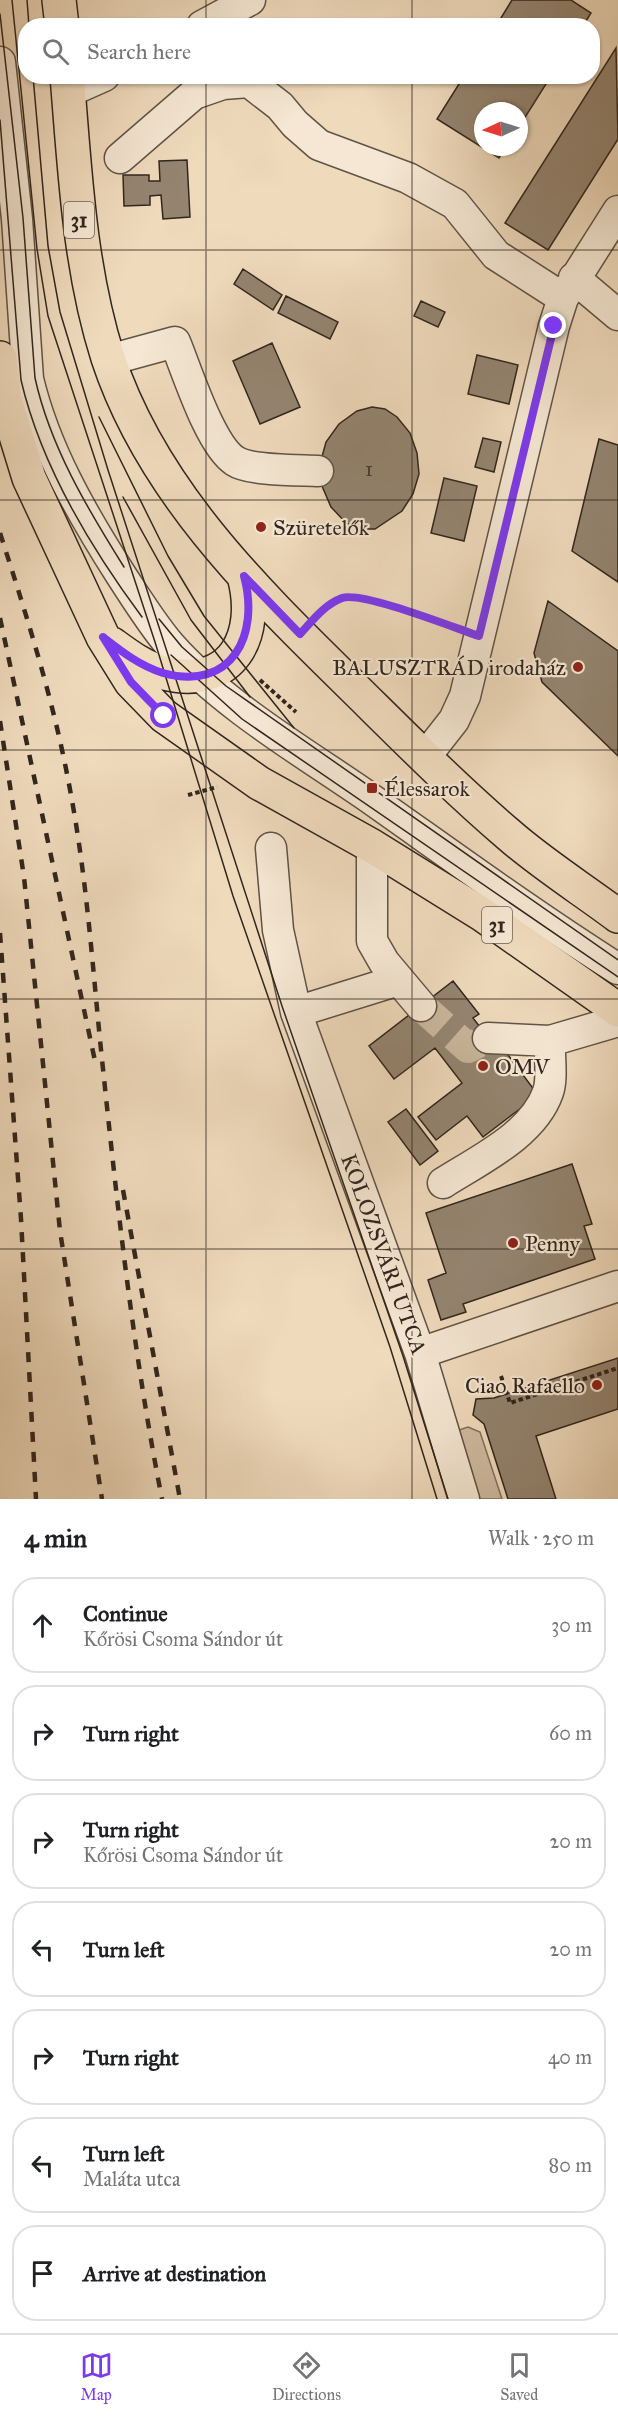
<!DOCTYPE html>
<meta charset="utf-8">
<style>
:root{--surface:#fff;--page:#f2f2f2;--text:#202124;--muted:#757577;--line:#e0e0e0;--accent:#7c3aed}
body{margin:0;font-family:"IM FELL Great Primer",serif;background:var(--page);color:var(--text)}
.compass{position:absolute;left:474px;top:102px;width:54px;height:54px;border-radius:50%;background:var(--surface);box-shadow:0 2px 4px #0004;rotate:266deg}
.stop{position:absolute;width:18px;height:18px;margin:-14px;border:4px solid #7c3aed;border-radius:50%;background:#fff}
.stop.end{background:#7c3aed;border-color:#fff;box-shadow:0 2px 6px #0008}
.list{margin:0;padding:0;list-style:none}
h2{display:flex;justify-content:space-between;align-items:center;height:78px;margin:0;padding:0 24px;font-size:26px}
h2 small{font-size:20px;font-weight:400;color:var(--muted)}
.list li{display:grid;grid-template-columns:39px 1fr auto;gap:18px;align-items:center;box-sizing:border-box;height:96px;margin:0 12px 12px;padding:0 12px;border:2px solid var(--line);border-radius:24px}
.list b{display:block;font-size:22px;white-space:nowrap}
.list p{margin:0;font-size:20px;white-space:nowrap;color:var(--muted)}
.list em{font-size:20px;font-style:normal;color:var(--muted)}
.icon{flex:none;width:33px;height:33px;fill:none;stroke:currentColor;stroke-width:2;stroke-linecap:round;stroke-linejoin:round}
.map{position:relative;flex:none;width:618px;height:1499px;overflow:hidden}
.search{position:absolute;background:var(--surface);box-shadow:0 2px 4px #0004;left:18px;right:18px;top:18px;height:66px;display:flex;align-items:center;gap:15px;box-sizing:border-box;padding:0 21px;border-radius:24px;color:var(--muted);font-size:22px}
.sheet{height:834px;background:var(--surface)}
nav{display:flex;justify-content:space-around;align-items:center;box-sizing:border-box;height:84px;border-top:2px solid var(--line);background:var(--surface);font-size:16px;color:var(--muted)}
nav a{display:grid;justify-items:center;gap:3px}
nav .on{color:var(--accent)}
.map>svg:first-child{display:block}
.green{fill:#cfbba1;stroke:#807060;stroke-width:1.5}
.building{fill:#948470;stroke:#31261e;stroke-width:1.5}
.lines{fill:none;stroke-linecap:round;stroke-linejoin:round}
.minor-tunnel{stroke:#c9b69c;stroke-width:30;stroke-dasharray:30 15;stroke-linecap:butt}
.minor-casing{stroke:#605346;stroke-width:33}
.major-casing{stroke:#31261e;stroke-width:36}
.path{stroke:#31261e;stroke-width:4;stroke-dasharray:4.5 3;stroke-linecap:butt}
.minor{stroke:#f5e7d3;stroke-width:30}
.major{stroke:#efdabc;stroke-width:33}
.tram{stroke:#31261e;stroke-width:1.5}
.rail{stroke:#31261e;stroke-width:4.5;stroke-dasharray:10 10;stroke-linecap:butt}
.route{stroke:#7c3aed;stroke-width:8}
.grid{fill:none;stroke:#31261e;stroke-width:1.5;stroke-opacity:0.55}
.poi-dot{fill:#8f2418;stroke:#f5e7d3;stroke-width:2}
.labels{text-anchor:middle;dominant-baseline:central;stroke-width:4.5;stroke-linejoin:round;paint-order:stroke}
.number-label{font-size:20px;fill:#4a3e32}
.shield{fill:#f5e7d3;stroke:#6c6054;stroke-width:1.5}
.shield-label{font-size:21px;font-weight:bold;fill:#31261e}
.poi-label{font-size:22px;fill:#31261e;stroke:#f5e7d3;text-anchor:start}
.street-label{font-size:22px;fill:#31261e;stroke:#f5e7d3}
</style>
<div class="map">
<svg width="618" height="1499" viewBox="0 0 618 1499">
<rect width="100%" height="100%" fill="#efdabc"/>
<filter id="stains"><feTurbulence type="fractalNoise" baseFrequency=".00333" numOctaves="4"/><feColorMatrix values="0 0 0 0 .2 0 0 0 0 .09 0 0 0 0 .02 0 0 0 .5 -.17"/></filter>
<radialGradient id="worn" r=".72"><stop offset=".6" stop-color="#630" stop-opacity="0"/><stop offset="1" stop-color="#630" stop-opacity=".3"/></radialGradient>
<path class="green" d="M 468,1427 L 480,1432 L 502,1499 L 480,1499 L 459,1430 Z"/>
<path class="building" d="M 512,0 L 571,0 L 591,13 L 583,26 L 496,26 Z
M 616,48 L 618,139 L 548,250 L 505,223 Z
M 464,76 L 551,76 L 519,127 L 519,111 L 483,111 L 483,147 L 506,147 L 499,158 L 437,119 Z
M 187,160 L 190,217 L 163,219 L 161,195 L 150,196 L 150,205 L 124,206 L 123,175 L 149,175 L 149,181 L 160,181 L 159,161 Z
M 243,269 L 282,295 L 273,310 L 234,284 Z
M 286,296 L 338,322 L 330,339 L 278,313 Z
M 421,301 L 445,312 L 438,327 L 414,316 Z
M 272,343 L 300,407 L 260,424 L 233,361 Z
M 477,355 L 518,365 L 509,404 L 468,394 Z
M 372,407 L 385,409 L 397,417 L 410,433 L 417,453 L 419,474 L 413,494 L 402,511 L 375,529 L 359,529 L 346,523 L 331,507 L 322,486 L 320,464 L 326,442 L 339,424 L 357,411 Z
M 483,438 L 501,442 L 494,472 L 475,467 Z
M 599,439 L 618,445 L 618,582 L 572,551 Z
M 444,478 L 477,486 L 464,541 L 431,533 Z
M 548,601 L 618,651 L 618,756 L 542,682 L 534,653 Z
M 453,981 L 479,1014 L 473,1018 L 500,1053 L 506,1052 L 538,1095 L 483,1137 L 467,1116 L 436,1140 L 418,1117 L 462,1083 L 435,1048 L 394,1079 L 369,1046 Z
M 406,1109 L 438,1151 L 420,1165 L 388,1122 Z
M 572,1164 L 592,1224 L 584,1226 L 595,1259 L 463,1304 L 466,1312 L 441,1320 L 428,1280 L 446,1273 L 426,1213 Z
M 618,1358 L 618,1409 L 536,1436 L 556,1499 L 508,1499 L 484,1424 L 473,1415 L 476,1399 L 494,1398 Z"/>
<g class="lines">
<path class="minor-tunnel" d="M 421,1006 L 468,1048 L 488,1038"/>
<g class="minor-casing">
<path id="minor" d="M 202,26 L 250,0
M 0,62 L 17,219 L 28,379 C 45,450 82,514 121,575 C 136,598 152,624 170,645 C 222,704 300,750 364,794 C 448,853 531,914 618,969
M 68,92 L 104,76
M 120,158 L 194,94 L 223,84 L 249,82 L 280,106 L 295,124 L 319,145 L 408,178 L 455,204 L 496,255 L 563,298
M 574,278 L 618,315
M 109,360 L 175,342 C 187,371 210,445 235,461 C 250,471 299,470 318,471
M 425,757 L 454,720 L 465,696 L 554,326 L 563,298 L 618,211
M 372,846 L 372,941 L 384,962 L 421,1006
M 271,848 L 278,930 L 296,1012 L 420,1353 L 464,1499
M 296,1012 L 399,980
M 488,1038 L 550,1041 L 618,1021
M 443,1183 C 479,1160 533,1135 548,1092 C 553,1078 549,1056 550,1041
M 420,1353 L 618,1286"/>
</g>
<g class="major-casing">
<path id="major" d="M 59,0 L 62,26
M 67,76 C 75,171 79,267 108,358 C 151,488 251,587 347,681 C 400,733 452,786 508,834 C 542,864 582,889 618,916
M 0,358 L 5,400 L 29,478 L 103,637 L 131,682 L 164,716 L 259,783 L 372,846 L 483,915 L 618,1010
M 112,644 C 127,655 144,668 164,673 C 233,690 260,635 244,576"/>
</g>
<path class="path" d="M 318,615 C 325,608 334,599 345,597 C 368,594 429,620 453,628
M 260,680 L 296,712
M 188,795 L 217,787
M 501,1376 L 510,1403 L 618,1368"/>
<use href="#minor" class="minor"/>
<use href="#major" class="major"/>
<path class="tram" d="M 12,0 L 37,249 L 48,316 L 155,642 L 233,896 L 390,1347 L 437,1499
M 27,0 L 29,26
M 0,14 L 23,218 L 35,378 C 50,446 87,508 124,567
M 33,76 L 48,246 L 60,312 L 108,470 L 282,1006 L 403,1356 L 448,1499
M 0,120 L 21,380 C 41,466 90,547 142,617
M 99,417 L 168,556 L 204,616 L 294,728
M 123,497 L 191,620 L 250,697
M 159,619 L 182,647 L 226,686 L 618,960
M 171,655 L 242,719 L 618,977"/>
<path class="rail" d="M 0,533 C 28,620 55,705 71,795 C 86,876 92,958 100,1040 C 116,1194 132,1347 162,1499
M 0,618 L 95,1061
M 0,721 L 24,877 L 60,1231 L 102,1499
M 0,933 L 21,1219 L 36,1499
M 123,1190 L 180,1499"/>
</g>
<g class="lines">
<path class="route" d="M 164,716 L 131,682 L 103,637 C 121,651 140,666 163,673 C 232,692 260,635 244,576 L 300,634 C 313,620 324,605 342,598 C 362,591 455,628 479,636 L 554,326"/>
</g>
<path class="grid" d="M 206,0 L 206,26M 412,0 L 412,26M 206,76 L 206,1499M 412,76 L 412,1499M 0,250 L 618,250M 0,500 L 618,500M 0,750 L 618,750M 0,999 L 618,999M 0,1249 L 618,1249"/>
<g class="poi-dot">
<circle cx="261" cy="527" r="6"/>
<circle cx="578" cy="667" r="6"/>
<rect x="366" y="782" width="12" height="12" rx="3"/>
<circle cx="483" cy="1066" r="6"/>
<circle cx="513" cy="1243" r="6"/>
<circle cx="597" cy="1385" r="6"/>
</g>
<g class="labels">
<g class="number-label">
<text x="369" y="469">1</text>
</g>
<g class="shield">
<rect x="64" y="202" width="30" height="36" rx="4.5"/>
<rect x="482" y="907" width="30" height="36" rx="4.5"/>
</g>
<g class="shield-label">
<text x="79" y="220">31</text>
<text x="497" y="925">31</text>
</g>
<g class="poi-label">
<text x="273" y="527">Szüretelők</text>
<text x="566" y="667" text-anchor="end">BALUSZTRÁD irodaház</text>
<text x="384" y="788">Élessarok</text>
<text x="495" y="1066">OMV</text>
<text x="525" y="1243">Penny</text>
<text x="585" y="1385" text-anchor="end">Ciao Rafaello</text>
</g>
<g class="street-label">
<text transform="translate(384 1254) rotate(70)">KOLOZSVÁRI UTCA</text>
</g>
</g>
<rect width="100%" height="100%" filter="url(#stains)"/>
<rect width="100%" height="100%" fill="url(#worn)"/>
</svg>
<svg class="compass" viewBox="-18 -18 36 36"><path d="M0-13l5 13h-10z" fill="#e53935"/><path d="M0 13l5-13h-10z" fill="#757577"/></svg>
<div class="stop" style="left:164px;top:716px"></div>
<div class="stop end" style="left:554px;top:326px"></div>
<div class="search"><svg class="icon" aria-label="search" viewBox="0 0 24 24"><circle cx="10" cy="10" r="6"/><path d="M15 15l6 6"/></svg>Search here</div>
</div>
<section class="sheet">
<h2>4 min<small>Walk · 250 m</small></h2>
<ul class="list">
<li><svg class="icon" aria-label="ahead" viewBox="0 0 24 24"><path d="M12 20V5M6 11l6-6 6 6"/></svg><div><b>Continue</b><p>Kőrösi Csoma Sándor út</p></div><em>30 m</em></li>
<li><svg class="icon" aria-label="right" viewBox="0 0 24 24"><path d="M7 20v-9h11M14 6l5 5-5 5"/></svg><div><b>Turn right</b></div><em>60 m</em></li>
<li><svg class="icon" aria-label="right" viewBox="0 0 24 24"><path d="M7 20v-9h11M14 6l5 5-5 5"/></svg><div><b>Turn right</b><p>Kőrösi Csoma Sándor út</p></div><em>20 m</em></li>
<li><svg class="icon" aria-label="left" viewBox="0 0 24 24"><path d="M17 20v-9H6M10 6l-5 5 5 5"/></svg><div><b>Turn left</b></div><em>20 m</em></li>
<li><svg class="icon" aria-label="right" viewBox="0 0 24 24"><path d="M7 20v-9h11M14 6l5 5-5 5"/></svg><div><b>Turn right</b></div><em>40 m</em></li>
<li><svg class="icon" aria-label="left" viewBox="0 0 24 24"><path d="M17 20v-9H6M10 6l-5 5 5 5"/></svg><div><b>Turn left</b><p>Maláta utca</p></div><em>80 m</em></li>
<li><svg class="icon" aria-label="arrive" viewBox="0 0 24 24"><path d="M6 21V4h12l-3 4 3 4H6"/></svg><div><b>Arrive at destination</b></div></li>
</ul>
</section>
<nav>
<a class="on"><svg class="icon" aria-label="map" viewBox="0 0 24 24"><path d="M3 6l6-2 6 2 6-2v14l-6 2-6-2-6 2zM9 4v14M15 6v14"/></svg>Map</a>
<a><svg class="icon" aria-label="directions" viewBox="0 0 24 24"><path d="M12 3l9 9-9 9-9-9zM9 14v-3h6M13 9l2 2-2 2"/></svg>Directions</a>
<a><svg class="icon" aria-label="saved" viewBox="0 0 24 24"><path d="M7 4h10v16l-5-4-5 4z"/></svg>Saved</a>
</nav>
